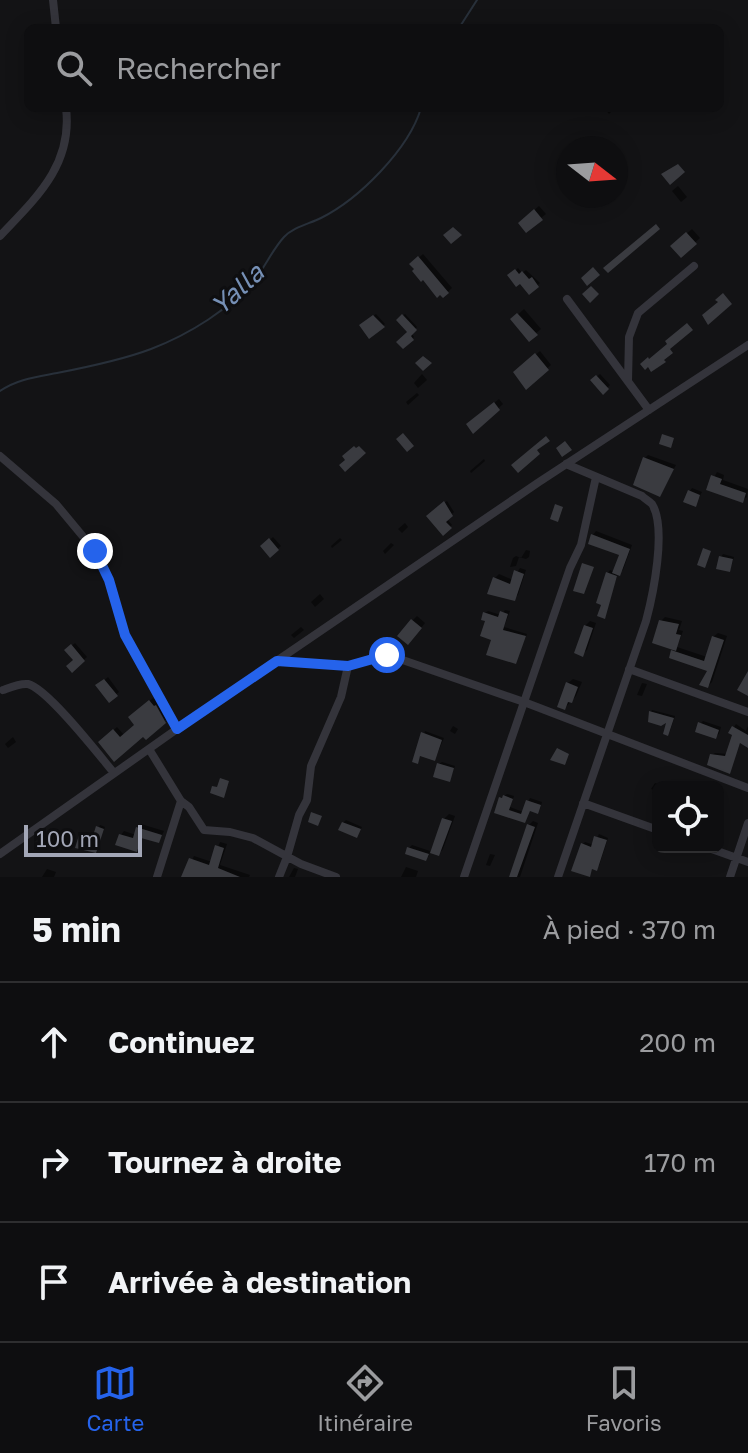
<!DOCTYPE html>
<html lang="fr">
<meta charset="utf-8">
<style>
:root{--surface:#0e0e10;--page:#171719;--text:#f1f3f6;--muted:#9b9c9f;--line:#2e2e30;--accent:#2563eb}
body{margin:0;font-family:"Golos Text",sans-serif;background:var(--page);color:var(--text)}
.controls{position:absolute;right:24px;bottom:24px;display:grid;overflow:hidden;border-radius:12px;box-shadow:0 4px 20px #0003}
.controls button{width:72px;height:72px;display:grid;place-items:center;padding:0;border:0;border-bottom:2px solid var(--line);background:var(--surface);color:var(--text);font:40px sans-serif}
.compass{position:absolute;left:556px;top:136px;width:72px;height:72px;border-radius:50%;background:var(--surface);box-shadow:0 4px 20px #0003;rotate:107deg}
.scale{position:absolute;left:24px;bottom:20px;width:118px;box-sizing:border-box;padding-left:8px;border:4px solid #a3a7b7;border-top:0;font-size:22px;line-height:28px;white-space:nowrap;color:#a3a7b7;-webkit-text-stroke:6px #0e0e10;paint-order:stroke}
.stop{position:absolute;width:24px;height:24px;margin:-18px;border:6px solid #2563eb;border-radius:50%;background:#fff}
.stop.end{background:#2563eb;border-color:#fff;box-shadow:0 2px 8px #0008}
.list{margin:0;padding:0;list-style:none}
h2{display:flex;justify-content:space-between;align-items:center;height:104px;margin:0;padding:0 32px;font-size:34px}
h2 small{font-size:26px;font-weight:400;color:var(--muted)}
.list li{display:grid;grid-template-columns:52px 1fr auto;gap:24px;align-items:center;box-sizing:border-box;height:120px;padding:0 32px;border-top:2px solid var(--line)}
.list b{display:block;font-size:30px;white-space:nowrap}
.list em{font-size:26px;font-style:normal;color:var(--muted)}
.icon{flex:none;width:44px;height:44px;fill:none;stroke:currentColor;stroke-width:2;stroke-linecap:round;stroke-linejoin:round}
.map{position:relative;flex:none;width:748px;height:877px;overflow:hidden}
.search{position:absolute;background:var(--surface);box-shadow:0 4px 20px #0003;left:24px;right:24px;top:24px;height:88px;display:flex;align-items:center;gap:20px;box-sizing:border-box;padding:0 28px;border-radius:12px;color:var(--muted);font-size:30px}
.sheet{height:464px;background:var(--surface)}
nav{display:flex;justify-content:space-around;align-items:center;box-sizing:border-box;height:112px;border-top:2px solid var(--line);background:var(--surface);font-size:22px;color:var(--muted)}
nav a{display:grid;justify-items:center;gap:4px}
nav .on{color:var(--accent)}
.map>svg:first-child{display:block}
.shadow{fill:#0007}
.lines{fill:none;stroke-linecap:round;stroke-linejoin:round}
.stream{stroke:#28303a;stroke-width:2}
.building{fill:#3a3b40}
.minor{stroke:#34343b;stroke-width:8}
.route{stroke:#2563eb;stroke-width:10}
.labels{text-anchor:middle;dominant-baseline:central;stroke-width:6;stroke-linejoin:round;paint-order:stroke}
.water-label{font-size:26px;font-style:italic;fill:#7690b6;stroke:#0e0e10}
</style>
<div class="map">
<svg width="748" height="877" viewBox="0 0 748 877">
<rect width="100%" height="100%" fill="#131315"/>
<path class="shadow" d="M 604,108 L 615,108 L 609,114 Z
M 678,186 L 687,197 L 681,202 L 672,191 Z
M 539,206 L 546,214 L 541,218 L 525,218 Z
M 692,229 L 700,238 L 681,255 L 673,246 Z
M 423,254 L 452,288 L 443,296 L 412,264 Z
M 518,268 L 522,273 L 526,270 L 540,283 L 530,292 L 520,281 L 510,276 Z
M 524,309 L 541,329 L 529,339 L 513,319 Z
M 376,314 L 385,324 L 370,336 L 362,326 Z
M 405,314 L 417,327 L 411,333 L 414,337 L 403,347 L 410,332 L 398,320 Z
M 540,351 L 551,365 L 526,387 L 515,373 Z
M 422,374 L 427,380 L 418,388 L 414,383 Z
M 600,374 L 610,385 L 603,392 L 593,380 Z
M 417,393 L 419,395 L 408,405 L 406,402 Z
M 499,399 L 503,404 L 474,431 L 473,420 Z
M 648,455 L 676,465 L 660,494 L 645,458 Z
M 484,459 L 485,461 L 471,473 L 470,471 Z
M 717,472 L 724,475 L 723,480 L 748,489 L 747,497 L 742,501 L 708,489 Z
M 692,488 L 702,492 L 695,505 L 690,491 Z
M 447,501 L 454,512 L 447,519 L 452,525 L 443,533 L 428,516 Z
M 405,523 L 408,527 L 402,533 L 398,529 Z
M 596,531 L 632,545 L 623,570 L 618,573 L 604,616 L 608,573 L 610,570 L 615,572 L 621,554 L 593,535 Z
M 273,537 L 281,546 L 271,555 L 263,546 Z
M 340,538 L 342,540 L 332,548 L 331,546 Z
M 391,543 L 394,545 L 385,554 L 383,551 Z
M 526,550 L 530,551 L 529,557 L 526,559 L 519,557 L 516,566 L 510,567 L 513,558 L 516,556 L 521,558 Z
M 723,554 L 734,557 L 730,570 L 721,557 Z
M 520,568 L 526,570 L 518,595 L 514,598 L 495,578 L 499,574 L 513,580 Z
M 320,594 L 324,599 L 315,607 L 311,602 Z
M 505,610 L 510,611 L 504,627 L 527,634 L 515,662 L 493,639 L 485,613 L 488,611 L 501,615 Z
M 417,616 L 425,623 L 413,638 L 412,621 Z
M 665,617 L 682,621 L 679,630 L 683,631 L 677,647 L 707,657 L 713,637 L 718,633 L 727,636 L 712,682 L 708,686 L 710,669 L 673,651 L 676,649 L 661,621 Z
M 590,621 L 596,623 L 587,650 L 582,654 L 585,626 Z
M 301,627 L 304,630 L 294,638 L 291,635 Z
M 75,643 L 87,657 L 72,670 L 76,660 L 67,650 Z
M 108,677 L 119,692 L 109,700 L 98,686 Z
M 573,679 L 582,682 L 576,696 L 565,708 L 568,683 Z
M 642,683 L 647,684 L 642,696 L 637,695 Z
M 153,698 L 159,703 L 168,718 L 146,737 L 144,734 L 101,742 L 117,727 L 124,735 L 136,725 L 130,717 Z
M 652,710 L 675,716 L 670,731 L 670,718 L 651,712 Z
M 703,721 L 721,727 L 719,734 L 716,736 L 700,724 Z
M 736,724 L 746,731 L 748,726 L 748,744 L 741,741 L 729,771 L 712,755 L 715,753 L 728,754 L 734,734 L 731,732 Z
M 453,726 L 458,729 L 455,734 L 450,731 Z
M 425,731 L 444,738 L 435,759 L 421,755 L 417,761 Z
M 13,737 L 16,742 L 8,748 L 5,744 Z
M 442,762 L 455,766 L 449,780 L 439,764 Z
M 655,783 L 667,787 L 658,787 L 658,792 L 651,789 Z
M 507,794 L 514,796 L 510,807 L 523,812 L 530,798 L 542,802 L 540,809 L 538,811 L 531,809 L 525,821 L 497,812 L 501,798 Z
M 449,814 L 455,816 L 443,849 L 439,854 L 444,819 Z
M 346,820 L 362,827 L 357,836 L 343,823 Z
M 533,821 L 538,823 L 520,877 L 511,877 L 529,825 Z
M 141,824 L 164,831 L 159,841 L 143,836 L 136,850 L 121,835 L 124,831 L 136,835 Z
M 100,825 L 105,827 L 95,851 L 81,837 L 83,834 L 94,838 Z
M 599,834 L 608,838 L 599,866 L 593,867 L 589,875 L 583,844 L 585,842 L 594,845 Z
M 220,842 L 227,844 L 220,865 L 250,875 L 249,877 L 184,877 L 194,856 L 212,862 Z
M 412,845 L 430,851 L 429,856 L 426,858 L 409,848 Z
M 490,854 L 495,855 L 490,866 L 486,865 Z
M 406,867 L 418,871 L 416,877 L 401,877 Z
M 294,868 L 298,869 L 295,877 L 289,877 Z
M 47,869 L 56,872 L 54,877 L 42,877 Z"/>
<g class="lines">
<path class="stream" d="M 459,28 L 477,0
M 0,391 C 18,379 36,377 57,373 C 88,367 122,360 151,349 C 190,334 230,309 256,278 C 266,265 273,249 284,237 C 293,227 309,224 321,218 C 359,199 409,149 421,108"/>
</g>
<path class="building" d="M 678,164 L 685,172 L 670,185 L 661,174 Z
M 534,209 L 543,220 L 526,233 L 518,223 Z
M 656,224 L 660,229 L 608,273 L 603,268 Z
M 453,227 L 462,235 L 451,244 L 443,235 Z
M 686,232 L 697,244 L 681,258 L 670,246 Z
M 418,256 L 449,293 L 443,298 L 440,295 L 437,298 L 423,280 L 421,282 L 412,271 L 414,269 L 409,264 Z
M 593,267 L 600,275 L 587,286 L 581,278 Z
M 515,269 L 519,274 L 522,271 L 529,279 L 532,277 L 539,287 L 529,295 L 520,284 L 516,287 L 507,275 Z
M 591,286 L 599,294 L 590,303 L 582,294 Z
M 723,293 L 732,304 L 708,325 L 702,315 L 718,302 L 715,300 Z
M 517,313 L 538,335 L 529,342 L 510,319 Z
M 402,314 L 417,330 L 411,336 L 414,340 L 403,349 L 396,342 L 407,332 L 396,320 Z
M 373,315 L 385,327 L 369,339 L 359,325 Z
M 687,323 L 693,330 L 670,349 L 673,353 L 664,360 L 666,362 L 651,372 L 648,367 L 645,370 L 640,364 L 648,357 L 649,359 L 667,344 L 665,341 Z
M 535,353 L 549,370 L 526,390 L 513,372 Z
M 423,356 L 432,363 L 423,371 L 415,363 Z
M 596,375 L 609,389 L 603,395 L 590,380 Z
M 494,402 L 500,410 L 473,434 L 466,424 Z
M 403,433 L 414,446 L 407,452 L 396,439 Z
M 662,434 L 674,438 L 671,448 L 659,444 Z
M 546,436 L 550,441 L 537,450 L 540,454 L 518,473 L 511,465 Z
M 565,441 L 572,450 L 562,457 L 556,448 Z
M 354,446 L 356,448 L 359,446 L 366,453 L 345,472 L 339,465 L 345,460 L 342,456 Z
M 643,457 L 674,469 L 660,497 L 633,485 Z
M 711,475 L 722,479 L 720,484 L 746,493 L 743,503 L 706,490 Z
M 688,490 L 700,495 L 696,507 L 683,502 Z
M 444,501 L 453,516 L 446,522 L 452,528 L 443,536 L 426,516 Z
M 555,504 L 563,507 L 558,522 L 550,519 Z
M 591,534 L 630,549 L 620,576 L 612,573 L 619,555 L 588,544 Z
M 269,538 L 279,550 L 270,558 L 260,546 Z
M 703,548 L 711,551 L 705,568 L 697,565 Z
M 719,556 L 733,559 L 730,572 L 716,569 Z
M 582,563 L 594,567 L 584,594 L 573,591 Z
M 514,570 L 524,574 L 515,601 L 487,594 L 493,577 L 510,584 Z
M 606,572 L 617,576 L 605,619 L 597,616 L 601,605 L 596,603 Z
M 500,611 L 508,614 L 503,630 L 526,636 L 516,664 L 486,655 L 491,640 L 480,636 L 485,621 L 481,620 L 483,612 L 498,617 Z
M 411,619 L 422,628 L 408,645 L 397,636 Z
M 659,620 L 679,624 L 676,634 L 681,635 L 676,651 L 652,643 Z
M 584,625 L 593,628 L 583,657 L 574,653 Z
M 712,636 L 724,640 L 708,688 L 699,685 L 707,671 L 669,658 L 671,650 L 704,661 Z
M 71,644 L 85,661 L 72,673 L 66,666 L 73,660 L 64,650 Z
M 748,671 L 748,696 L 737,690 Z
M 104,679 L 118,696 L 109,703 L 95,685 Z
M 566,682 L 578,687 L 572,703 L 568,702 L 565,710 L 557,707 Z
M 149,700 L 154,706 L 156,705 L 166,723 L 146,740 L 143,737 L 114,762 L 98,742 L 113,729 L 120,737 L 134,725 L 128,717 Z
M 649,711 L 674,718 L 668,736 L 663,734 L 666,723 L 661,726 L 648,722 Z
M 698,722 L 719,730 L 716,739 L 695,732 Z
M 732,726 L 748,735 L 748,748 L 740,743 L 730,774 L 707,765 L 710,754 L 725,756 L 732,735 L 728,733 Z
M 421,732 L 442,740 L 435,761 L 420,756 L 418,764 L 412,762 Z
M 557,748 L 569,754 L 565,765 L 550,760 Z
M 437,763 L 454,768 L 450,782 L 433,777 Z
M 220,778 L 229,781 L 224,798 L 210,793 L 212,786 L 217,787 Z
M 503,795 L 513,799 L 509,810 L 521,814 L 526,800 L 541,805 L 538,814 L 530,811 L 525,823 L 494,813 L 499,797 L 502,798 Z
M 311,812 L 322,816 L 318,826 L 308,822 Z
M 442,818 L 452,821 L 439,856 L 430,853 Z
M 342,822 L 361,829 L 357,838 L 338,830 Z
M 527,824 L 535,827 L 517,877 L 509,877 Z
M 96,826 L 104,829 L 96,853 L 75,848 L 79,835 L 92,839 Z
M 136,827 L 162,835 L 159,843 L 141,838 L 137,852 L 115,845 L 119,834 L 133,838 Z
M 594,836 L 607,840 L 597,871 L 592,869 L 590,877 L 571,871 L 581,843 L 591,847 Z
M 215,845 L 224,848 L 218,868 L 240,877 L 181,877 L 189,858 L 209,865 Z
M 407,847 L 429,854 L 426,861 L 405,854 Z"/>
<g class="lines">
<path class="minor" d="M 53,0 L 56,28
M 0,236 C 36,198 73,165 66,108
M 567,299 L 649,410
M 628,381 L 629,337 L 638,313 L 694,266
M 0,456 L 56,504 L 95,551 L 109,580 L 125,635 L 177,729
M 278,661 L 348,666 L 380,656 L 394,657 L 524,702 L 748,788
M 629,669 L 748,712
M 3,690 C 11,687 20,683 28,684 C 48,689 99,755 114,773
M 149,749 L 181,801 L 189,807 L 204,830 L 230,832 L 253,838 L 301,864 L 336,877
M 583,803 L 658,830
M 706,847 L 748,862
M 0,854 L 177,729 L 539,482 L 748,345
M 157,877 L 181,801
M 279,877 L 287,857 L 299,815 L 307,800 L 311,766 L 341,697 L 348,666
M 464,877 L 570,568 L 581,545 L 596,477
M 558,877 L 646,621 C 653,595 667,528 652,504 C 649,501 645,499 642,496 L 566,464
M 730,877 L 748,823"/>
</g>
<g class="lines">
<path class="route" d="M 95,551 L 109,580 L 125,635 L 177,729 L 277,661 L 348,666 L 387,655"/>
</g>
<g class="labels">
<g class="water-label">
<text transform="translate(237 289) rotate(-43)">Yalla</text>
</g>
</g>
</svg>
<div class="controls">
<button><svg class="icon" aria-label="locate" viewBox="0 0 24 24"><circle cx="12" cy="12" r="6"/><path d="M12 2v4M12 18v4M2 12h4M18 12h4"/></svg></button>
</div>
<svg class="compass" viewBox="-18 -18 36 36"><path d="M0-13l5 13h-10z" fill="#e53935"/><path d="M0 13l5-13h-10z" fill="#9b9c9f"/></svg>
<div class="scale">100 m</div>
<div class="stop" style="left:387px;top:655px"></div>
<div class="stop end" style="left:95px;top:551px"></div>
<div class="search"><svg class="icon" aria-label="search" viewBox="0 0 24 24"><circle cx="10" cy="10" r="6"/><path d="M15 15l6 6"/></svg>Rechercher</div>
</div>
<section class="sheet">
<h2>5 min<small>À pied · 370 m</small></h2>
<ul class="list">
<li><svg class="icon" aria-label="ahead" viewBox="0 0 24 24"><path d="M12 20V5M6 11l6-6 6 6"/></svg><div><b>Continuez</b></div><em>200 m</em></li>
<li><svg class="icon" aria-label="right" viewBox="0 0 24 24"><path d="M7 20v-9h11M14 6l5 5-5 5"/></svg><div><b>Tournez à droite</b></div><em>170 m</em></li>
<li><svg class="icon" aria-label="arrive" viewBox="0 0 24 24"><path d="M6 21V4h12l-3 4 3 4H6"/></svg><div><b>Arrivée à destination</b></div></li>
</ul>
</section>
<nav>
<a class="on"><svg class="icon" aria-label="map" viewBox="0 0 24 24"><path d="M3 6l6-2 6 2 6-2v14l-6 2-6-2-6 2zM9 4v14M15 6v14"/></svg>Carte</a>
<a><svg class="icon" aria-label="directions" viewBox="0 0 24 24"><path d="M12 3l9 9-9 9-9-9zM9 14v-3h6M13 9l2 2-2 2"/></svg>Itinéraire</a>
<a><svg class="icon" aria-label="saved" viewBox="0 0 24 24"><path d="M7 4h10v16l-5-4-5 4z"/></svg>Favoris</a>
</nav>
